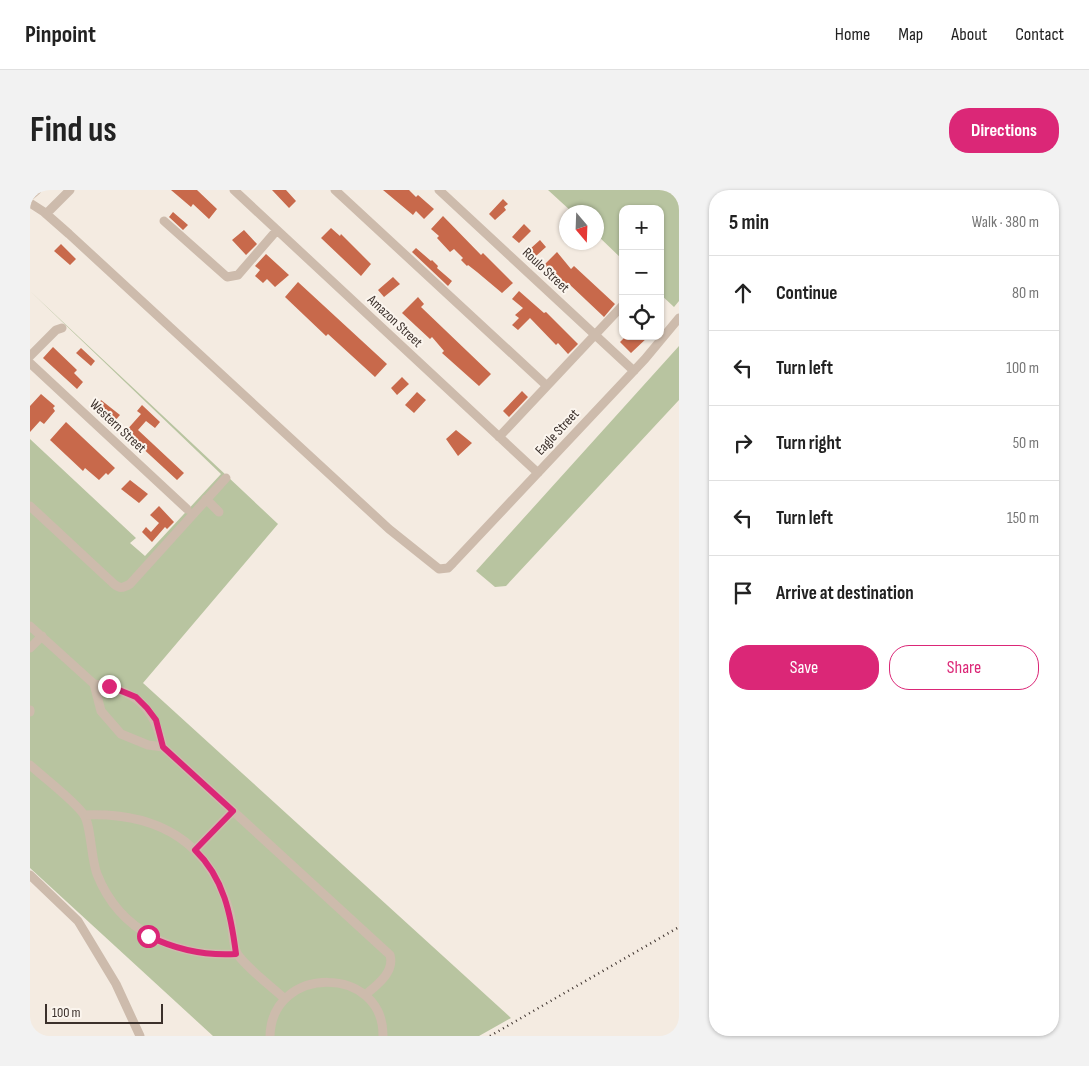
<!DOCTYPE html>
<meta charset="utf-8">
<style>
:root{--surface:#fff;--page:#f2f2f2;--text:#222;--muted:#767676;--line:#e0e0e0;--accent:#db2777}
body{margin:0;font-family:"Sofia Sans Condensed",sans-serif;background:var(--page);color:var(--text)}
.controls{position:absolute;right:15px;top:15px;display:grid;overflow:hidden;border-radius:10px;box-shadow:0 1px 4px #0004}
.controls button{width:45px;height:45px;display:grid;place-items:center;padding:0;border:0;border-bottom:1px solid var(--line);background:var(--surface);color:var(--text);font:25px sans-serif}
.compass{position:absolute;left:529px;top:15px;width:45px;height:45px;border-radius:50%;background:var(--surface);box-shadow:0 1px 4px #0004;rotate:161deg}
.scale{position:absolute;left:15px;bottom:12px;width:118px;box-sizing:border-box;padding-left:5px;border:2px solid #3b302b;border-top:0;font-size:14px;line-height:18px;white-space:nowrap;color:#3b302b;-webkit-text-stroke:4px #fbf5ee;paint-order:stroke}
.stop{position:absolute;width:15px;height:15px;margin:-11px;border:4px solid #db2777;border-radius:50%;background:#fff}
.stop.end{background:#db2777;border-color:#fff;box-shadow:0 1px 5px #0008}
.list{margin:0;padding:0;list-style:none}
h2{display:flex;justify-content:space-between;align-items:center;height:65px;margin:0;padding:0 20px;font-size:21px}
h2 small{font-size:16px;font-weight:400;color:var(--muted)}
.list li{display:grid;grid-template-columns:32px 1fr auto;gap:15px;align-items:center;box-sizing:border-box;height:75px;padding:0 20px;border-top:1px solid var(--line)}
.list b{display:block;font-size:19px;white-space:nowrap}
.list em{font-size:16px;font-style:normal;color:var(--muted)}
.actions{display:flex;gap:10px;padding:15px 20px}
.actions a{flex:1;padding:11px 0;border:1px solid var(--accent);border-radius:20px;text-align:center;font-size:18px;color:var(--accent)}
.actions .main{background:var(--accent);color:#fff}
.icon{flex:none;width:28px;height:28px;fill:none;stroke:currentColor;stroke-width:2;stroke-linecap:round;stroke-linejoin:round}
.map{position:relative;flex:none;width:649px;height:846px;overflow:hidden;border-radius:20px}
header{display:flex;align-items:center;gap:30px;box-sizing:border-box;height:70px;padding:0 25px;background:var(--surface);border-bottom:1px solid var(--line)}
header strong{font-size:24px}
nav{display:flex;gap:28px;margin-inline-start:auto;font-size:18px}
.intro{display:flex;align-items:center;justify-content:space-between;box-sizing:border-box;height:120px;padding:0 30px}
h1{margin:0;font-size:35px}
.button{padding:12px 22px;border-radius:20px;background:var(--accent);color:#fff;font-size:18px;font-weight:700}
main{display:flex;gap:30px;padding:0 30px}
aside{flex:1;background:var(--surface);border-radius:20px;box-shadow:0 1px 4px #0004}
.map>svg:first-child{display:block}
.green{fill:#b8c4a0}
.building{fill:#c8694b}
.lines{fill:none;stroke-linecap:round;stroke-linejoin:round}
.minor{stroke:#cdbbac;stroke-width:9}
.rail{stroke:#3b302b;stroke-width:2.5;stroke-dasharray:1 4;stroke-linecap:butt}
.route{stroke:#db2777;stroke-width:6}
.labels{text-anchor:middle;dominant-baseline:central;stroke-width:4;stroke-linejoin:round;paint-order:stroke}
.street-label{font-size:14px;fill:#3b302b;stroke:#fbf5ee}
</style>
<header>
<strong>Pinpoint</strong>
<nav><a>Home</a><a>Map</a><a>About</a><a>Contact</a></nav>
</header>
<div class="intro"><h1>Find us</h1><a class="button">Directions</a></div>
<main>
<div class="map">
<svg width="649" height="846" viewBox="0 0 649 846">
<rect width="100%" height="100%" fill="#f4ebe1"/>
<path class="green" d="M 518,0 L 649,0 L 649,111 L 644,117 L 630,104 L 630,19 L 593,19 L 593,70 L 567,45 L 566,22 L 542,22 Z
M 0,101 L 248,334 L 113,493 L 481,828 L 449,846 L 183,846 L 0,678 L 0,249 L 106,348 L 100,353 L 115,366 L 191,284 Z
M 649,156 L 649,210 L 476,396 L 465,397 L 446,381 Z"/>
<path class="building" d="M 141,0 L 167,0 L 187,19 L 179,29 L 163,14 L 161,17 Z
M 242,0 L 256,0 L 266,11 L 259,18 Z
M 353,0 L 379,0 L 386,7 L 388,5 L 404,19 L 394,29 L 386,21 L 383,25 Z
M 473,9 L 478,14 L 474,17 L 476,20 L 465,30 L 459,24 Z
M 143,22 L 158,35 L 153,40 L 139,27 Z
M 413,26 L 451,65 L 453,63 L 483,93 L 472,103 L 447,82 L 438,75 L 437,76 L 431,70 L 433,68 L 424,59 L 420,62 L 407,48 L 409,46 L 401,39 Z
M 494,34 L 501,41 L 489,53 L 482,47 Z
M 301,38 L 310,46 L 311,44 L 341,74 L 331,86 L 291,48 Z
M 214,40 L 227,54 L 216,65 L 202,50 Z
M 510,50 L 516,57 L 506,66 L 500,59 Z
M 31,54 L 46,69 L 40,75 L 24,61 Z
M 386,58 L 401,71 L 402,70 L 408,76 L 407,78 L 422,91 L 418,96 L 382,62 Z
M 527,62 L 541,79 L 544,76 L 585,114 L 574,127 L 538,93 L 536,95 L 523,80 L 520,82 L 513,76 Z
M 236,64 L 259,85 L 245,97 L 237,89 L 233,93 L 225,86 L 230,80 L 225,76 Z
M 363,87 L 370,94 L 354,107 L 348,100 Z
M 268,92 L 357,174 L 345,187 L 298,144 L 296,146 L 255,107 Z
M 489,101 L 514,123 L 516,122 L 548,154 L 538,164 L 528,153 L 526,155 L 500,128 L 488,140 L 482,135 L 489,128 L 485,125 L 493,118 L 482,109 Z
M 388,107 L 394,114 L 391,117 L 461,184 L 449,196 L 412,163 L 414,161 L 402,147 L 400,149 L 372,123 Z
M 596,146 L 619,146 L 601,163 L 590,152 Z
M 23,157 L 47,180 L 44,183 L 53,192 L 47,199 L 13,168 Z
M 51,158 L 65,171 L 61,176 L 46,163 Z
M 372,187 L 379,194 L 367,205 L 361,198 Z
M 492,201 L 498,207 L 479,227 L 473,221 Z
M 387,202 L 396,210 L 384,223 L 375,215 Z
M 11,204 L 25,216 L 23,218 L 25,221 L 14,234 L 10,231 L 0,242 L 0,216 Z
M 71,210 L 90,225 L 83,233 L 66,217 Z
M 112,215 L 130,232 L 125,238 L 116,231 L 108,240 L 154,283 L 147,290 L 95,242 L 111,224 L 107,221 Z
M 36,232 L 85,278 L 78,285 L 76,283 L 69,290 L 55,278 L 53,281 L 20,250 Z
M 426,240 L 442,253 L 428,266 L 416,249 Z
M 100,290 L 118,304 L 109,313 L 91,299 Z
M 129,316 L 144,332 L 137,339 L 135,337 L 122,352 L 112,342 L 116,337 L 121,342 L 129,333 L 120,325 Z"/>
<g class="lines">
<path class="minor" d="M 204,0 L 508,283
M 305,0 L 517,196
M 409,0 L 604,181
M 0,6 L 7,0
M 0,13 L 14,22 L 39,44 L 359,339 L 409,379 L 418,378 L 423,373 L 615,169 L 649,128
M 16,24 L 40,0
M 134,31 L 197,87 L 208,85 L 247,40
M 0,166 L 26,140 L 32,138
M 0,173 L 157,319
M 469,247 L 593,115
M 176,309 L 189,322
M 0,316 L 84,394 C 90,399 93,398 100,394 L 196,288
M 0,436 L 64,494 L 71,521 L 91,544 L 118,555 L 133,557 L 360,765 C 365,782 347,795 335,805
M 0,458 L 12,446
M 64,494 C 105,500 124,516 133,557
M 0,520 L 0,522
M 0,575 C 13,587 46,612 54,625 C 61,635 61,669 67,684 C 90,743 147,767 206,764
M 54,625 C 126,622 178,650 199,720 C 203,732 202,757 208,765 C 219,780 241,796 255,809
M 165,660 L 203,621
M 0,685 L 48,731 L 86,794 L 110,846
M 240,846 C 242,774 354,775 353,846"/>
<path class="rail" d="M 460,846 L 649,737"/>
</g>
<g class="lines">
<path class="route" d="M 79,496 L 106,507 L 117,518 L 126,530 L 133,557 L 203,621 L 165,660 C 194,688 201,725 206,764 C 174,766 147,760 118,746"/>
</g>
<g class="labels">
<g class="street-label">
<text transform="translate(516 80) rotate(43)">Roulo Street</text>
<text transform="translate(365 131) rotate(43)">Amazon Street</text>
<text transform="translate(88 236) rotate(43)">Western Street</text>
<text transform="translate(527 242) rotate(-47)">Eagle Street</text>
</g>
</g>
</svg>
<div class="controls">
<button>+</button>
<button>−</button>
<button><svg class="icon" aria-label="locate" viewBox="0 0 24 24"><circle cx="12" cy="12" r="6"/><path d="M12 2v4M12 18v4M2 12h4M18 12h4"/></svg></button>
</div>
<svg class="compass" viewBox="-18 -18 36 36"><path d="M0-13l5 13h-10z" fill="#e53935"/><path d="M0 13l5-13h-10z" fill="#767676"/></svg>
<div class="scale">100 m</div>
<div class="stop" style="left:118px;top:746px"></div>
<div class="stop end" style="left:79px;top:496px"></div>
</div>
<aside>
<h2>5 min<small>Walk · 380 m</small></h2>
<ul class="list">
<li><svg class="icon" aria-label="ahead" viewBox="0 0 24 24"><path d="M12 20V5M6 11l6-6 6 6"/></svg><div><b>Continue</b></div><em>80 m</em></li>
<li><svg class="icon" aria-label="left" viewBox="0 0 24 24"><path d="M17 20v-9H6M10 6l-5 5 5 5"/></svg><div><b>Turn left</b></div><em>100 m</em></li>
<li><svg class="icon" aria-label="right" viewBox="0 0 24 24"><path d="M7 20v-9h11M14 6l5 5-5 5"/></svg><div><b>Turn right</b></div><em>50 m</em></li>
<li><svg class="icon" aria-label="left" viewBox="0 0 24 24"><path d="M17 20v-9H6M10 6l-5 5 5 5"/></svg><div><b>Turn left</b></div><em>150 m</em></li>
<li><svg class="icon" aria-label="arrive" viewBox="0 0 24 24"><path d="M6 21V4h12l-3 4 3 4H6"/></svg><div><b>Arrive at destination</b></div></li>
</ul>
<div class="actions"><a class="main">Save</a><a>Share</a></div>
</aside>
</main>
